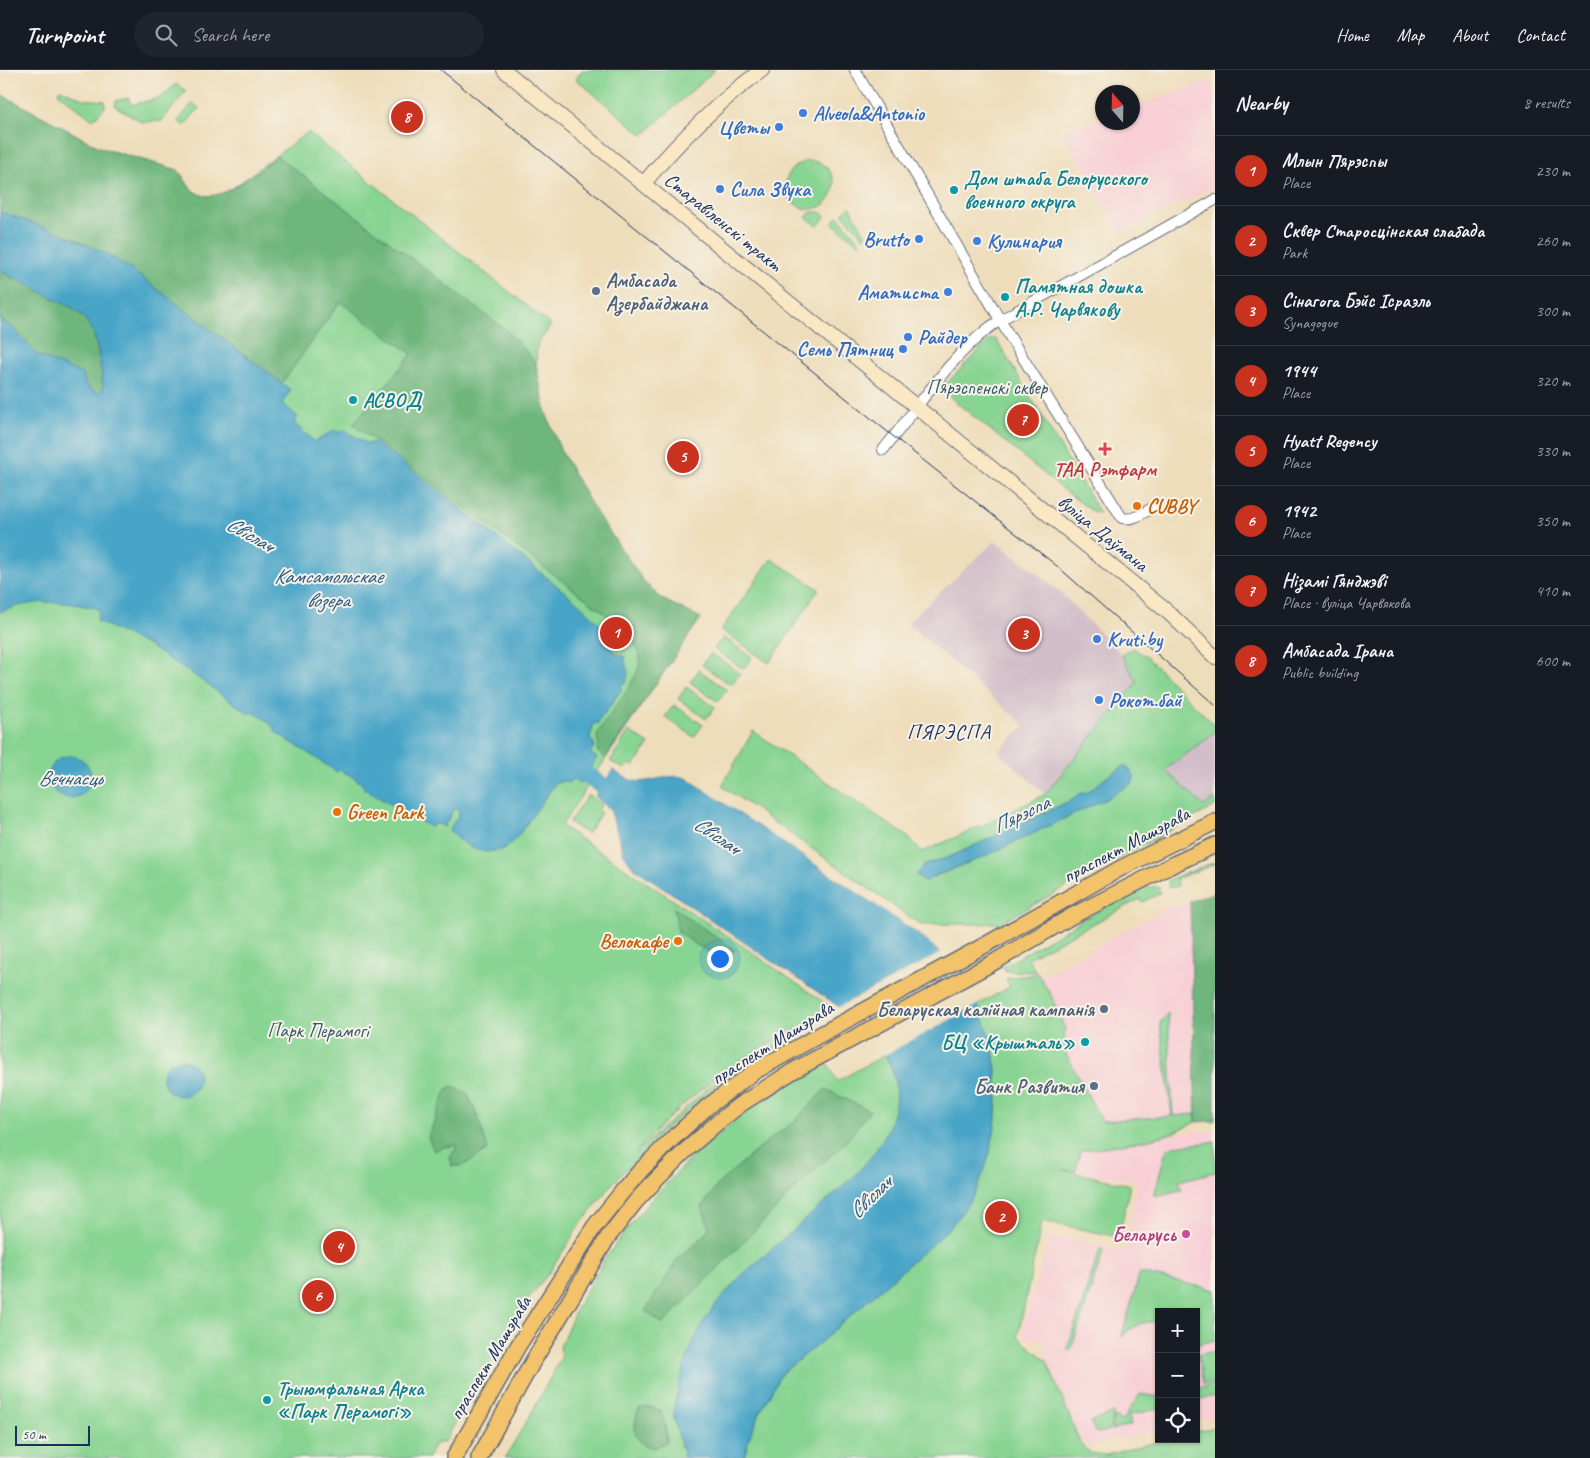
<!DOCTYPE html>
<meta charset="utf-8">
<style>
:root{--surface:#171b24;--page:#20242c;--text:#f1f3f6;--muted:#9ea1a6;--line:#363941;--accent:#c8321e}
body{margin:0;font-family:Caveat,sans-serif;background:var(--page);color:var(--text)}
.controls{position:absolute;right:15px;bottom:15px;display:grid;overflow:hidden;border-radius:0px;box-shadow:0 1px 4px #0004}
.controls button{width:45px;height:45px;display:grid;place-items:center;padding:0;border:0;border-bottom:1px solid var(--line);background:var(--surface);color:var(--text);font:25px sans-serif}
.compass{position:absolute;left:1095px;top:15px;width:45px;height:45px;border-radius:50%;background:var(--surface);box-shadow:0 1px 4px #0004;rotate:340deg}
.scale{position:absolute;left:15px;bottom:12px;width:75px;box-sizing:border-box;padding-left:5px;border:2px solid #1b2f5e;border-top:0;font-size:14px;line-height:18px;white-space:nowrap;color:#1b2f5e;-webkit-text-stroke:4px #f7f3e8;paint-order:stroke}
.you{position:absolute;left:719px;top:888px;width:18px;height:18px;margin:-12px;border:4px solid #fff;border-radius:50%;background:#1a73e8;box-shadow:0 0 0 8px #1a73e833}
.badge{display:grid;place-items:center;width:32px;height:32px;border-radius:50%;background:var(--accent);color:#fff;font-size:16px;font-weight:700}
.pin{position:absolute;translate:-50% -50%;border:2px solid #fff;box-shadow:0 1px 5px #0006}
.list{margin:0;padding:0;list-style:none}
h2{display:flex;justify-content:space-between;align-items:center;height:65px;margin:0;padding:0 20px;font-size:21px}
h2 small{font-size:16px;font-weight:400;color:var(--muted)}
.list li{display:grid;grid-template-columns:32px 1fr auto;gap:15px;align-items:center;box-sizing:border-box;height:70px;padding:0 20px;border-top:1px solid var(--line)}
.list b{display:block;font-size:19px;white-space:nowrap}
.list p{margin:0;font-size:16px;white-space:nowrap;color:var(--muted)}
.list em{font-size:16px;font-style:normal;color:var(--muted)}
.icon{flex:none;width:28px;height:28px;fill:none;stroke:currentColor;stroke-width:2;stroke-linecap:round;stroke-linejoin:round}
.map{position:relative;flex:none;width:1215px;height:1388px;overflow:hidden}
header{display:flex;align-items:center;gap:30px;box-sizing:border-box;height:70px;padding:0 25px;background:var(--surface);border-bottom:1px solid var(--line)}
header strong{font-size:24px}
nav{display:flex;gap:28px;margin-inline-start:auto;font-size:18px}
.search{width:350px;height:45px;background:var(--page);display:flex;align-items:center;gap:12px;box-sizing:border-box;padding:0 18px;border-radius:28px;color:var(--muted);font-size:19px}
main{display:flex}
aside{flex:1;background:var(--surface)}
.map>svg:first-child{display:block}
.built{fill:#f7cfd4}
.industrial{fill:#d2bdc8}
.green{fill:#88d492;stroke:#528278;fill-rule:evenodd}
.forest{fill:#6eb67c;stroke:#44726d}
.water{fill:#4aa5c8;stroke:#326a93}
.pier{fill:#eeddba}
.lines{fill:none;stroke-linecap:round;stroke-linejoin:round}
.river{stroke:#4aa5c8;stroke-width:18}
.minor-casing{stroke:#656c7e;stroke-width:12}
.secondary-casing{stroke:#656c7e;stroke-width:16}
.primary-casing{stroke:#656c7e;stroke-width:18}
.minor{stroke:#fff;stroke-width:10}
.secondary{stroke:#fae7c3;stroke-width:14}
.primary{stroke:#f2c36a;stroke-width:15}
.tram{stroke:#1b2f5e;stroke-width:1}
.shop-dot{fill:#3f7fe0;stroke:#f7f3e8;stroke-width:2}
.culture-dot{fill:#0f9aa8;stroke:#f7f3e8;stroke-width:2}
.service-dot{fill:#5c6f8a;stroke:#f7f3e8;stroke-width:2}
.health-dot{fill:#e0444e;stroke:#f7f3e8;stroke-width:2}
.food-dot{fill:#e8710a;stroke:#f7f3e8;stroke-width:2}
.hotel-dot{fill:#d1479c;stroke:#f7f3e8;stroke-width:2}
.labels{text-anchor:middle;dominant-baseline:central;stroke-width:4;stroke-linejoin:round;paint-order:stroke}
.shop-label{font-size:20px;font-weight:bold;fill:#366cbe;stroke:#f7f3e8;text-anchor:start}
.culture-label{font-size:20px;font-weight:bold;fill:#0d838f;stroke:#f7f3e8;text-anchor:start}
.street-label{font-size:20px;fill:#1b2f5e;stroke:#f7f3e8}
.service-label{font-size:20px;font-weight:bold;fill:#4e5e75;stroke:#f7f3e8;text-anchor:end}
.park-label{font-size:20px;fill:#36586b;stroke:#f7f3e8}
.health-label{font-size:20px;font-weight:bold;fill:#be3a42;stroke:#f7f3e8}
.food-label{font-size:20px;font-weight:bold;fill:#c56008;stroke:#f7f3e8;text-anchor:start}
.hotel-label{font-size:20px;font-weight:bold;fill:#b23c85;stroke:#f7f3e8;text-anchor:end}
.water-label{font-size:21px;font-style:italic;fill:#2b5883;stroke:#f7f3e8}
.neighbourhood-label{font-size:21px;letter-spacing:1px;fill:#1b2f5e;stroke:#f7f3e8}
</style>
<header>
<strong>Turnpoint</strong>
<div class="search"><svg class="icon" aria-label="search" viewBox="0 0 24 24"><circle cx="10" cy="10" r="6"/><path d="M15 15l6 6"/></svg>Search here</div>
<nav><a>Home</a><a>Map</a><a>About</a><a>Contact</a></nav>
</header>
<main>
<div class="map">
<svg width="1215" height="1388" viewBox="0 0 1215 1388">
<rect width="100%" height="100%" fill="#f7f3e8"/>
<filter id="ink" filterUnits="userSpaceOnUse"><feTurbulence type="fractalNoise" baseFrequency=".02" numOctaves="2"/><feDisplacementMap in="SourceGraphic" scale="10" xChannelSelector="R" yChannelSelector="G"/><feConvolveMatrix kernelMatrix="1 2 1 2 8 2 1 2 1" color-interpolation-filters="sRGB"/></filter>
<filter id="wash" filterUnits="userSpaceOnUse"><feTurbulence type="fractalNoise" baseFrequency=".0096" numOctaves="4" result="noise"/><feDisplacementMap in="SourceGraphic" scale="20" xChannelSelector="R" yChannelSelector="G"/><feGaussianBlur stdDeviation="1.12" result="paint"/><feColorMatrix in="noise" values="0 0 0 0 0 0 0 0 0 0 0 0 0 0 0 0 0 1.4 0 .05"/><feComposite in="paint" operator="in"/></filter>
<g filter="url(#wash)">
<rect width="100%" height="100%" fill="#eeddba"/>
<path class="built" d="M 1210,10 L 1215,21 L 1215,117 L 1119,161 L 1064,62 L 1102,48 L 1102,52 L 1132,52 L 1133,37 Z
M 1190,832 L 1195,1044 L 1102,1051 L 1064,980 L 1065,959 L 1051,925 L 1038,904 L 1045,904 L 1171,836 Z
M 1215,1060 L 1215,1347 L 1196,1351 L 1196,1242 L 1159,1242 L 1159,1360 L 1088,1376 L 1082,1372 L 1043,1279 L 1045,1271 L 1020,1266 L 1050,1165 L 1126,1181 L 1136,1112 L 1076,1101 L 1080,1081 L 1193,1061 Z"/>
<path class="industrial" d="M 995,471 L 1058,520 L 1121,584 L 1137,612 L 1045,724 L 998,682 L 1025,656 L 907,553 Z
M 1215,662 L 1215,729 L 1204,737 L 1165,700 Z"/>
<path class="green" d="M 582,0 L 715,0 L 643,65 L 576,9 Z
M 176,14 L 186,21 L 162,51 L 142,52 L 115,36 L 116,31 L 129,28 L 131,35 L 160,28 Z
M 60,19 L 83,29 L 105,31 L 105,37 L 93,50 L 58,23 Z
M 0,24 L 101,78 L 178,100 C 183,106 187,114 192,120 C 202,131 219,126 230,120 L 308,62 L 551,255 L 537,275 L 536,295 L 545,342 L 559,378 L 594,441 L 644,512 L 662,529 L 700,548 L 561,756 L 747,879 L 835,940 C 795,961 752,980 716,1008 C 687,1030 659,1056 635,1083 L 708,1018 L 739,995 L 787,968 L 792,969 L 741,998 L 710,1021 L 666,1059 L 612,1114 L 577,1159 L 549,1203 L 525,1232 L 445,1371 L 435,1374 L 428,1388 L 0,1388 Z
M 193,33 L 199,38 L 184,56 L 178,51 Z
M786 115a24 24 0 1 1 48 0a24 24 0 1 1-48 0Z
M 850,137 L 866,166 L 864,168 L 842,143 Z
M 811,142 L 821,142 L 825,147 L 818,156 L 806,147 Z
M 838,146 L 860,172 L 858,173 L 832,153 Z
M 996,269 L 1099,442 L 1095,443 L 1070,425 L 951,328 L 947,313 L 989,270 Z
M 771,489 L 819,519 L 769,593 L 721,560 Z
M 723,567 L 752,587 L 743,599 L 714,579 Z
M 1133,578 L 1147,587 L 1194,635 L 1215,655 L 1215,662 L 1165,700 L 1204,736 L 1215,729 L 1215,736 L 1000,853 C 974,855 947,853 921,855 L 722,716 L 753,661 L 908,767 L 922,782 L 995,750 L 1045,724 L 1137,612 L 1121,584 ZM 1108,706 L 1135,708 L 1132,710 L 1134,712 L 1106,729 L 981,788 L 929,809 L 924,795 L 950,787 L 1074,729 L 1088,722 Z
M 711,583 L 740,603 L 731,615 L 702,595 Z
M 699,600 L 727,620 L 718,632 L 690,612 Z
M 686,617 L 715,637 L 706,649 L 678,629 Z
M 674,635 L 703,655 L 694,667 L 665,647 Z
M 629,661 L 649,674 L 634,696 L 629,694 L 624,699 L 610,691 Z
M 588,725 L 602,734 L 598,740 L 601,743 L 587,764 L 569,752 Z
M 1215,792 L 1215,794 L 1176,809 L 1178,816 L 1169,818 L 1168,811 L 1173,808 Z
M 1145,817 L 1158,817 L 1161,823 L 1142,832 L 1140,829 L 1028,888 L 1036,902 L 1006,901 L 1002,897 L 1132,821 Z
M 1038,904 L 1051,925 L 1065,959 L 1064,980 L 1102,1051 L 1172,1046 L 1160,953 L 1168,943 L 1173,1046 L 1195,1044 L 1196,1052 L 1171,1064 L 1141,1071 L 1080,1081 L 1076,1101 L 1063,1100 L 1130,1115 L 1119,1167 L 1042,1151 L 1018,1266 L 1026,1274 L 1047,1291 L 1081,1375 L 1091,1383 L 1106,1385 L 1168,1369 L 1196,1369 L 1196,1362 L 1215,1358 L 1215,1388 L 744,1388 L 749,1368 L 759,1344 L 781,1304 L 816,1276 L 943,1164 C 989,1118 1003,1054 995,990 C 992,972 984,953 977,935 L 1010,917 L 1006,908 Z
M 885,985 C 912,1034 885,1077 849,1111 L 740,1207 L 713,1238 L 703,1253 L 674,1347 L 684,1388 L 505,1388 L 532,1342 L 562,1286 L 560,1277 L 577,1237 L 605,1189 L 629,1156 L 650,1131 L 693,1086 L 743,1044 L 783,1016 L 828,994 L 837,1011 Z
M 1215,1072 L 1215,1102 L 1179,1111 L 1182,1120 L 1154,1126 L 1165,1084 L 1168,1079 L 1173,1076 Z
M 1100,1179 L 1104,1180 L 1071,1280 L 1067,1279 Z
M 1140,1203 L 1215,1220 L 1215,1270 L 1197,1275 L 1196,1242 L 1159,1242 L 1159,1252 C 1143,1250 1131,1256 1121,1268 Z
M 1215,1281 L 1215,1312 L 1203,1314 L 1198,1285 Z
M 1215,1314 L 1215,1326 L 1196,1330 L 1196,1319 Z
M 1140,1324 L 1159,1327 L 1159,1339 L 1129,1345 L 1131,1355 L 1111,1360 L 1114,1347 L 1122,1351 Z
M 1114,1343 L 1109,1360 L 1098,1363 L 1095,1362 L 1091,1352 Z"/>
<path class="forest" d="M 0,24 L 101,78 L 178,100 C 183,106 188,118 195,122 C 218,138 259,100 277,86 L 507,261 L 529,284 L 536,295 L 546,343 L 560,379 L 595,441 L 644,512 L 663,530 L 701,548 L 605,688 L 597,681 L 599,675 L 597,669 L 598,663 C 607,646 642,607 640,588 C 638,577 631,568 626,559 L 353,354 L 412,284 L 340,232 L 282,313 L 141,207 L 115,189 L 73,168 L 0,142 Z
M 0,201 L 73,238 L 85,249 L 94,263 L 100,291 L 103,317 L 100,324 L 87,317 L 82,304 L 37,285 L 15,260 L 0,249 Z
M 1215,822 L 1215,1051 L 1196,1052 L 1190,832 Z
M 674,838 L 735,880 C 710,889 698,875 678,862 Z
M 452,1016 L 467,1023 L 477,1044 L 488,1080 L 462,1096 L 452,1096 L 450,1088 L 458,1075 L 444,1077 L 434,1081 L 428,1067 L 447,1019 Z
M 825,1019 L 870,1041 L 844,1074 L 811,1103 L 663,1254 L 645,1241 L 678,1189 L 704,1166 L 709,1157 L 702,1137 L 719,1113 L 770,1069 L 793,1053 Z
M 650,1337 L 660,1340 L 665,1354 L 667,1371 L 655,1378 C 652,1377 646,1376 643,1374 C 632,1365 634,1351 639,1339 Z"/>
<path class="water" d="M 0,142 C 45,157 89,172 129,198 L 291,320 L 282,333 L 298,347 L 294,353 L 315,372 L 334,360 L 339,362 L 345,360 L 367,374 L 374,372 C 427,411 479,452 530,494 C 558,517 589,539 612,568 C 609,578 614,584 624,586 L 628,602 L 626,613 L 624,612 L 621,617 L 622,619 L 597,654 L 595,652 L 592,657 L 593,659 L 591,663 L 590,669 L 595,675 L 590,683 L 597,688 L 579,714 L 572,709 L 569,713 L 563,711 L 555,714 L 518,766 L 507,777 L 501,780 L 486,782 L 472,778 L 456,768 L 455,764 L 449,761 L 460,742 L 454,738 L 444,757 L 437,753 L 430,757 L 364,719 L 364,716 L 350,705 L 339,700 L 337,702 L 274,661 L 275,659 C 268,651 260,645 251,642 L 249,644 L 194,605 L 147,575 L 97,551 L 99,539 C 64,531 35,528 0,542 L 0,249 L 15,260 L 37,285 L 82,304 L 87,317 L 100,324 L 103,317 L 100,291 L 94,263 L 85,249 L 73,238 L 0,201 Z
M49 707a21 21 0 1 1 42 0a21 21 0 1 1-42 0Z
M 1124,696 C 1130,699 1132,702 1135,708 L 1132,710 L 1134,712 L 1106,729 L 981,788 L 929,808 L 926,812 L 916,805 L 924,795 L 950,787 L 1074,729 L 1078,724 L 1088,722 L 1108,706 Z
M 613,700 C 619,704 626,709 634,711 C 653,714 670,701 688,709 L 915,862 C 936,878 954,895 968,917 C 1004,975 1006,1061 975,1122 C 967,1138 955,1152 943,1164 L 816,1276 L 781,1304 L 759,1344 L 749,1368 L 744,1388 L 684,1388 L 674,1347 L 675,1332 L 680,1311 L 686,1291 L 694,1270 L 703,1253 L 713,1238 L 740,1207 L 849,1111 C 892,1070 915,1021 875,968 C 868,958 856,950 847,942 L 633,797 L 624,784 L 610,739 L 595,726 Z
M163 1008a18 18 0 1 1 36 0a18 18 0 1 1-36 0Z"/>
<path class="pier" d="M 943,882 L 955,894 L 966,909 L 979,934 L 883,986 L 872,968 L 858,953 L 837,938 Z"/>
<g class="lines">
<path class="river" d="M 567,692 L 622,729"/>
</g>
</g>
<g filter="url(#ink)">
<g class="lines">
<g class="minor-casing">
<path id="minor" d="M 855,0 L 1010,267 L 1122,448 C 1134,451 1144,442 1154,437
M 883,380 C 917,339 948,289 990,257 C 997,252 1005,247 1013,243 L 1215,130"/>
</g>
<g class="secondary-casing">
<path id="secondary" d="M 504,0 L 1169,543 L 1215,587
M 644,113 C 679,71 718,32 762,0"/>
</g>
<g class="primary-casing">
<path id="primary" d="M 454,1388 L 518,1276 L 594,1157 L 622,1122 L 641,1100 L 671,1070 L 707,1037 L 754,1002 L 814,968 L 987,874 L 1121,798 L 1215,752
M 479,1388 L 532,1293 L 608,1167 L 636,1131 L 654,1112 L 683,1083 L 718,1052 L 741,1034 L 793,1001 L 996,891 L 1072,846 L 1172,795 L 1215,775"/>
</g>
<use href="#minor" class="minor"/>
<use href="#secondary" class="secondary"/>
<use href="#primary" class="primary"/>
<path class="tram" d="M 441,0 L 894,367 L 1057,496 L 1215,635"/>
</g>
</g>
<g class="shop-dot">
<circle cx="803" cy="43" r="5"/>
<circle cx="779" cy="57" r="5"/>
<circle cx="720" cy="119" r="5"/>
<circle cx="919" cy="169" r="5"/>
<circle cx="977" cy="171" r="5"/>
<circle cx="948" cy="222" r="5"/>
<circle cx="908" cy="267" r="5"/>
<circle cx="903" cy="279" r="5"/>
<circle cx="1097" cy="569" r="5"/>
<circle cx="1099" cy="630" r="5"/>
</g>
<g class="culture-dot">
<circle cx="954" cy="120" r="5"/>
<circle cx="1005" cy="227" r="5"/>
<circle cx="353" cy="330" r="5"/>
<circle cx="1085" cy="972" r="5"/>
<circle cx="267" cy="1330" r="5"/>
</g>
<g class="service-dot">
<circle cx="596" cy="221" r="5"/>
<circle cx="1104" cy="939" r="5"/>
<circle cx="1094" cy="1016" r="5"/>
</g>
<path class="health-dot" d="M1102.5 371.5h5v5h5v5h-5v5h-5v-5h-5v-5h5z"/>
<g class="food-dot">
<circle cx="1137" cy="436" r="5"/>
<circle cx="337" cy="742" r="5"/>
<circle cx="678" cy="871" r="5"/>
</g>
<circle class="hotel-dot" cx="1186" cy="1164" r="5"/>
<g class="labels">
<g class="shop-label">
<text x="813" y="43">Alveola&amp;Antonio</text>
<text x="769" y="57" text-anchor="end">Цветы</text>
<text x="730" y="119">Сила Звука</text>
<text x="909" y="169" text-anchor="end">Brutto</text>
<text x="987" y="171">Кулинария</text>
<text x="938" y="222" text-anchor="end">Аматиста</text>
<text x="918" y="267">Райдер</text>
<text x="893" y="279" text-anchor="end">Семь Пятниц</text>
<text x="1107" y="569">Kruti.by</text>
<text x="1109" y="630">Рокот.бай</text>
</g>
<g class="culture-label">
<text x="964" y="108">Дом штаба Белорусского<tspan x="964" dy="23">военного округа</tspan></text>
<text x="1015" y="216">Памятная дошка<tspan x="1015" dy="23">А.Р. Чарвякову</tspan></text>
<text x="363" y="330">АСВОД</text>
<text x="1075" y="972" text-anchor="end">БЦ «Крышталь»</text>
<text x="277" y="1318">Трыюмфальная Арка<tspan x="277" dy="23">«Парк Перамогі»</tspan></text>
</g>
<g class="street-label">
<text transform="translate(723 152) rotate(39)">Старавіленскі тракт</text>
<text transform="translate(1103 463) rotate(39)">вуліца Даўмана</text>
<text transform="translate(1126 775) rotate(-28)">праспект Машэрава</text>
<text transform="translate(772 973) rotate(-32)">праспект Машэрава</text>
<text transform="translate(490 1288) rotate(-59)">праспект Машэрава</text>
</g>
<g class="service-label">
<text x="606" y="210" text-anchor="start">Амбасада<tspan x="606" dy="23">Азербайджана</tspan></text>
<text x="1094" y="939">Беларуская калійная кампанія</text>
<text x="1084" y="1016">Банк Развития</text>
</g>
<g class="park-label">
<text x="987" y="317">Пярэспенскі сквер</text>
<text x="318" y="960">Парк Перамогі</text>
</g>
<g class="health-label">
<text x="1105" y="399">ТАА Рэтфарм</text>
</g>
<g class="food-label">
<text x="1147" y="436">CUBBY</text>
<text x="347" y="742">Green Park</text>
<text x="668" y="871" text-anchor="end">Велокафе</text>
</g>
<g class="hotel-label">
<text x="1176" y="1164">Беларусь</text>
</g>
<g class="water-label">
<text transform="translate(250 464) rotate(30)">Свіслач</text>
<text x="328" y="506">Камсамольскае<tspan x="328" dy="24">возера</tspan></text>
<text x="70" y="708">Вечнасць</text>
<text transform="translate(1021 744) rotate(-26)">Пярэспа</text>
<text transform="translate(717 765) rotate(34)">Свіслач</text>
<text transform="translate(870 1127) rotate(-44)">Свіслач</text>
</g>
<g class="neighbourhood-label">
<text x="949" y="662">ПЯРЭСПА</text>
</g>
</g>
</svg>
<div class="controls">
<button>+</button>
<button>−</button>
<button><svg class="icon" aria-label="locate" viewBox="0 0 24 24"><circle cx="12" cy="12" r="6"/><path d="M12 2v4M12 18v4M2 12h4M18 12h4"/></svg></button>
</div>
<svg class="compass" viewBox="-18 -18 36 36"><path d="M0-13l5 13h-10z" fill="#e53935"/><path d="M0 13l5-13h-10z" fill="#9ea1a6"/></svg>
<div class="scale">50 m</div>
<div class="you"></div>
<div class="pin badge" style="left:616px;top:563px">1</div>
<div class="pin badge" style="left:1001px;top:1147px">2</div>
<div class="pin badge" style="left:1024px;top:564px">3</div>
<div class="pin badge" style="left:339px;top:1177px">4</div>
<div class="pin badge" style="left:683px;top:387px">5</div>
<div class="pin badge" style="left:318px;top:1226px">6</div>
<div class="pin badge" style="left:1023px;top:350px">7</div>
<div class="pin badge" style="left:407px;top:47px">8</div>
</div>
<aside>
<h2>Nearby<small>8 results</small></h2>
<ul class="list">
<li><span class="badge">1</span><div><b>Млын Пярэспы</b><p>Place</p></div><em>230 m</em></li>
<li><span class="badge">2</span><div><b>Сквер Старосцінская слабада</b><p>Park</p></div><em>260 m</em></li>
<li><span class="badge">3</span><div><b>Сінагога Бэйс Ісраэль</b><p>Synagogue</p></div><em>300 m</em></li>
<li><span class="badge">4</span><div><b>1944</b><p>Place</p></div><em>320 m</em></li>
<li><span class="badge">5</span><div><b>Hyatt Regency</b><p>Place</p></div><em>330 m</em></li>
<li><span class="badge">6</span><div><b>1942</b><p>Place</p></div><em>350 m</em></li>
<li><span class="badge">7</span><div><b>Нізамі Гянджэві</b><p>Place · вуліца Чарвякова</p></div><em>410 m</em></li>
<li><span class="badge">8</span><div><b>Амбасада Ірана</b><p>Public building</p></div><em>600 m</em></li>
</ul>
</aside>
</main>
